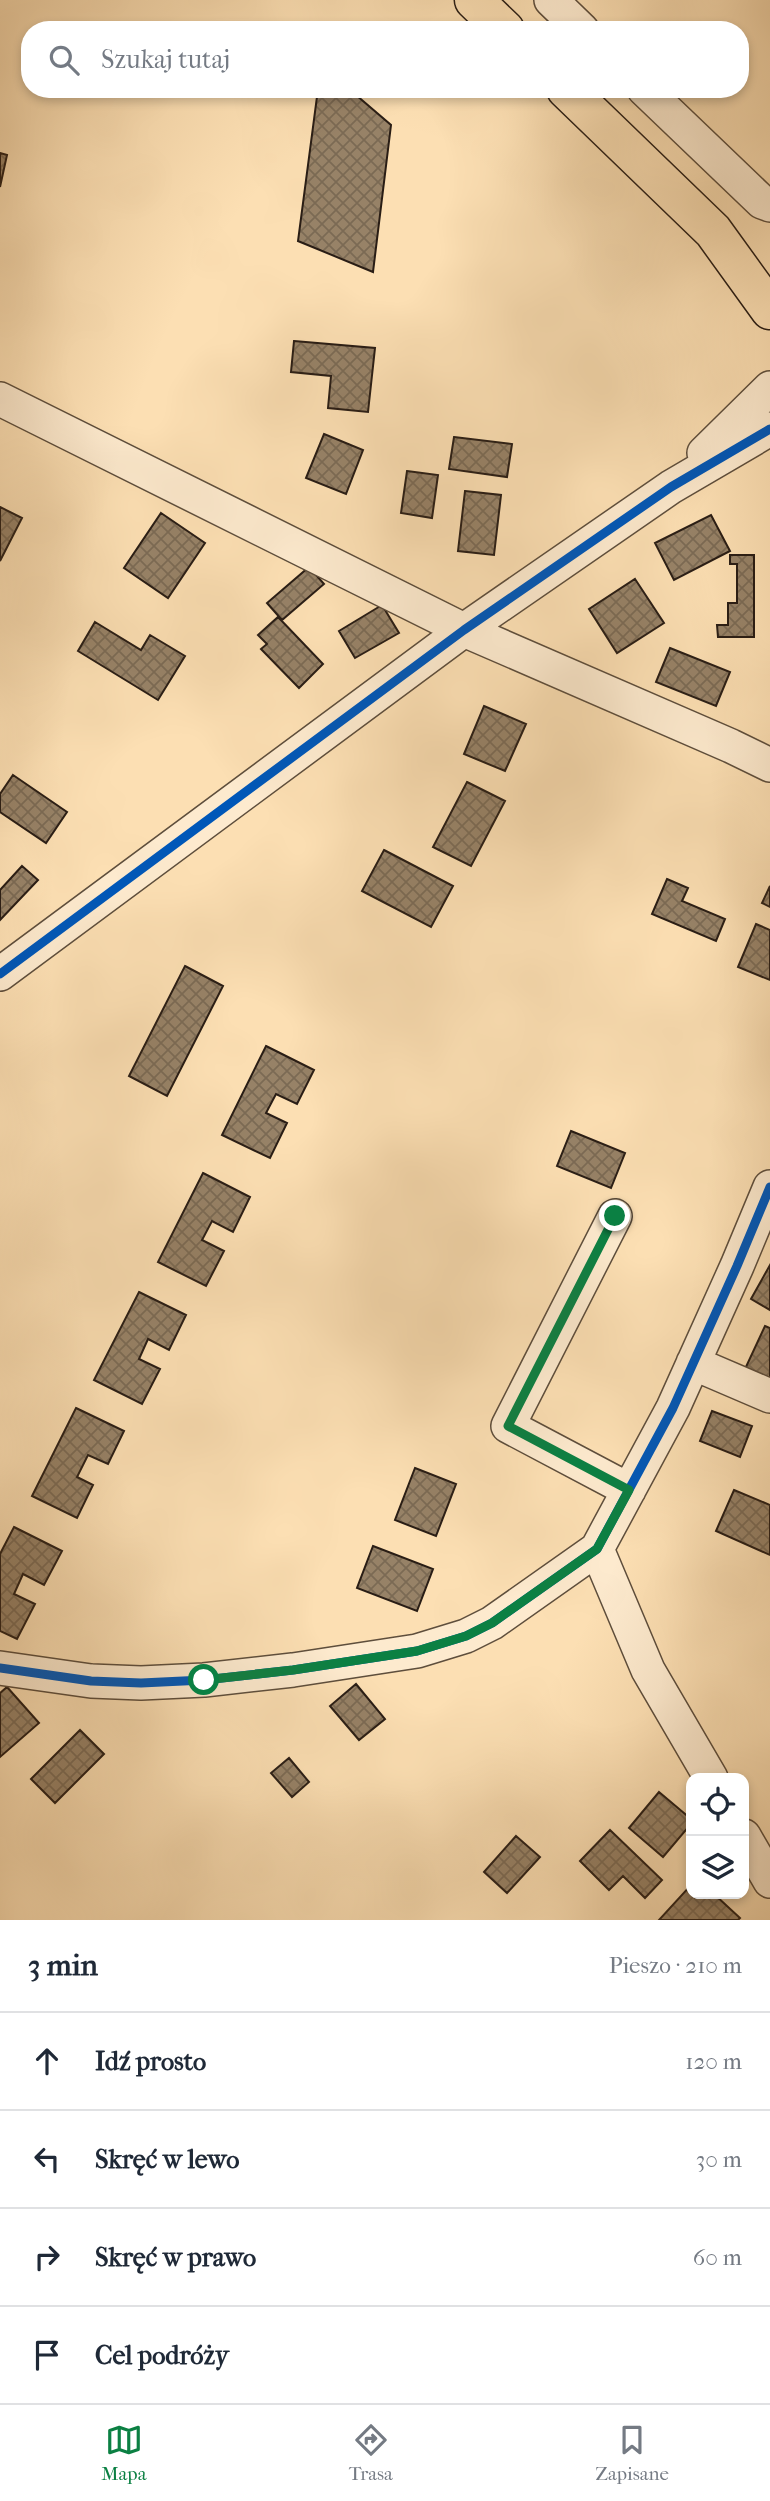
<!DOCTYPE html>
<html lang="pl">
<meta charset="utf-8">
<style>
:root{--surface:#fff;--page:#f6f6f7;--text:#1f2937;--muted:#747a83;--line:#e0e1e3;--accent:#0b8043}
body{margin:0;font-family:"IM FELL French Canon",serif;background:var(--page);color:var(--text)}
.controls{position:absolute;right:21px;bottom:21px;display:grid;overflow:hidden;border-radius:14px;box-shadow:0 4px 10px #0003}
.controls button{width:63px;height:63px;display:grid;place-items:center;padding:0;border:0;border-bottom:2px solid var(--line);background:var(--surface);color:var(--text);font:35px sans-serif}
.stop{position:absolute;width:21px;height:21px;margin:-16px;border:5px solid #0b8043;border-radius:50%;background:#fff}
.stop.end{background:#0b8043;border-color:#fff;box-shadow:0 2px 7px #0008}
.list{margin:0;padding:0;list-style:none}
h2{display:flex;justify-content:space-between;align-items:center;height:91px;margin:0;padding:0 28px;font-size:30px}
h2 small{font-size:23px;font-weight:400;color:var(--muted)}
.list li{display:grid;grid-template-columns:46px 1fr auto;gap:21px;align-items:center;box-sizing:border-box;height:98px;padding:0 28px;border-top:2px solid var(--line)}
.list b{display:block;font-size:26px;white-space:nowrap}
.list em{font-size:23px;font-style:normal;color:var(--muted)}
.icon{flex:none;width:38px;height:38px;fill:none;stroke:currentColor;stroke-width:2;stroke-linecap:round;stroke-linejoin:round}
.map{position:relative;flex:none;width:770px;height:1920px;overflow:hidden}
.search{position:absolute;background:var(--surface);box-shadow:0 4px 10px #0003;left:21px;right:21px;top:21px;height:77px;display:flex;align-items:center;gap:18px;box-sizing:border-box;padding:0 24px;border-radius:28px;color:var(--muted);font-size:26px}
.sheet{height:483px;background:var(--surface)}
nav{display:flex;justify-content:space-around;align-items:center;box-sizing:border-box;height:98px;border-top:2px solid var(--line);background:var(--surface);font-size:19px;color:var(--muted)}
nav a{display:grid;justify-items:center;gap:4px}
nav .on{color:var(--accent)}
.map>svg:first-child{display:block}
.building{fill:url(#building-cross-hatch);stroke:#291d15;stroke-width:2}
.lines{fill:none;stroke-linecap:round;stroke-linejoin:round}
.minor-casing{stroke:#5e4e3c;stroke-width:36}
.major-casing{stroke:#291d15;stroke-width:41}
.minor{stroke:#fdeace;stroke-width:33}
.major{stroke:#fcdfb3;stroke-width:38}
.cycleway-casing{stroke:#fdeace;stroke-width:13}
.cycleway{stroke:#0057b8;stroke-width:9}
.route{stroke:#0b8043;stroke-width:9}
</style>
<div class="map">
<svg width="770" height="1920" viewBox="0 0 770 1920">
<defs>
<pattern id="building-cross-hatch" width="8" height="8" patternUnits="userSpaceOnUse" patternTransform="scale(1.75)"><rect width="8" height="8" fill="#978267"/><path d="M0 0l8 8M0 8l8-8" fill="none" stroke="#7b6a54"/></pattern>
</defs>
<rect width="100%" height="100%" fill="#fcdfb3"/>
<filter id="stains"><feTurbulence type="fractalNoise" baseFrequency=".00286" numOctaves="4"/><feColorMatrix values="0 0 0 0 .2 0 0 0 0 .09 0 0 0 0 .02 0 0 0 .5 -.17"/></filter>
<radialGradient id="worn" r=".72"><stop offset=".6" stop-color="#630" stop-opacity="0"/><stop offset="1" stop-color="#630" stop-opacity=".3"/></radialGradient>
<path class="building" d="M 318,89 L 349,89 L 391,125 L 373,272 L 298,241 Z
M 0,153 L 7,155 L 0,187 Z
M 294,341 L 375,348 L 368,412 L 328,408 L 331,376 L 291,372 Z
M 324,434 L 363,450 L 346,494 L 306,478 Z
M 454,437 L 512,444 L 507,477 L 449,469 Z
M 407,471 L 438,475 L 432,518 L 401,513 Z
M 465,491 L 501,495 L 494,555 L 458,551 Z
M 0,507 L 22,518 L 0,561 Z
M 161,513 L 205,543 L 168,598 L 124,568 Z
M 711,515 L 730,551 L 674,580 L 655,543 Z
M 730,555 L 754,555 L 754,637 L 718,637 L 717,625 L 728,625 L 728,603 L 737,603 L 737,564 L 730,564 Z
M 309,567 L 324,584 L 282,620 L 267,603 Z
M 635,579 L 664,623 L 617,653 L 589,609 Z
M 382,605 L 399,633 L 355,658 L 339,631 Z
M 278,617 L 323,664 L 299,688 L 261,649 L 267,644 L 258,635 Z
M 95,622 L 141,650 L 150,635 L 185,656 L 158,700 L 78,651 Z
M 670,648 L 730,672 L 716,706 L 656,682 Z
M 484,706 L 526,724 L 505,771 L 464,754 Z
M 13,775 L 67,812 L 46,843 L 0,812 L 0,794 Z
M 467,782 L 505,801 L 471,866 L 433,847 Z
M 384,850 L 453,886 L 431,927 L 362,891 Z
M 22,866 L 38,880 L 0,920 L 0,890 Z
M 667,879 L 688,888 L 682,901 L 725,919 L 716,941 L 652,914 Z
M 770,886 L 770,907 L 762,903 Z
M 756,924 L 770,930 L 770,980 L 738,967 Z
M 185,966 L 223,986 L 167,1096 L 129,1076 Z
M 266,1046 L 314,1070 L 297,1104 L 276,1094 L 266,1113 L 287,1123 L 270,1158 L 222,1135 Z
M 571,1131 L 625,1153 L 611,1188 L 557,1166 Z
M 203,1173 L 250,1197 L 233,1232 L 212,1221 L 202,1240 L 224,1251 L 206,1286 L 158,1262 Z
M 770,1265 L 770,1310 L 751,1299 Z
M 139,1292 L 186,1315 L 169,1350 L 148,1339 L 139,1359 L 160,1369 L 142,1404 L 94,1380 Z
M 765,1326 L 770,1328 L 770,1380 L 745,1369 Z
M 76,1408 L 124,1431 L 108,1464 L 88,1455 L 77,1477 L 93,1485 L 77,1518 L 32,1496 Z
M 712,1411 L 752,1426 L 740,1457 L 700,1441 Z
M 415,1468 L 456,1484 L 436,1536 L 395,1520 Z
M 734,1490 L 770,1505 L 770,1555 L 716,1531 Z
M 14,1527 L 62,1551 L 44,1585 L 23,1574 L 14,1594 L 35,1604 L 17,1639 L 0,1631 L 0,1554 Z
M 373,1546 L 433,1569 L 417,1611 L 357,1588 Z
M 356,1684 L 385,1719 L 359,1740 L 330,1706 Z
M 7,1687 L 39,1723 L 0,1757 L 0,1693 Z
M 80,1730 L 104,1754 L 55,1803 L 31,1779 Z
M 289,1758 L 309,1782 L 292,1797 L 271,1773 Z
M 659,1792 L 691,1819 L 691,1824 L 663,1857 L 629,1828 Z
M 610,1830 L 662,1880 L 645,1898 L 623,1876 L 609,1890 L 580,1861 Z
M 516,1836 L 540,1857 L 507,1893 L 484,1872 Z
M 691,1885 L 691,1894 L 714,1894 L 740,1918 L 738,1920 L 659,1920 Z"/>
<g class="lines">
<g class="minor-casing">
<path id="minor" d="M 551,0 L 582,30
M 644,89 L 762,202 L 770,205
M 0,399 L 464,630 L 731,746 L 770,765
M 704,453 L 770,388
M 0,974 L 464,630 L 671,487 L 770,429
M 615,1216 L 508,1426 L 629,1490
M 693,1363 L 770,1396
M 597,1549 L 648,1670 L 711,1778
M 0,1668 L 91,1681 L 141,1683 L 204,1680 L 293,1670 L 417,1651 L 466,1636 L 492,1623 L 597,1549 L 673,1408 L 737,1266 L 770,1187
M 744,1836 L 770,1881"/>
</g>
<g class="major-casing">
<path id="major" d="M 474,0 L 505,30
M 566,89 L 713,231 L 770,310"/>
</g>
<use href="#minor" class="minor"/>
<use href="#major" class="major"/>
<g class="cycleway-casing">
<path id="cycleway" d="M 0,974 L 464,630 L 671,487 L 770,429
M 0,1668 L 91,1681 L 141,1683 L 204,1680 L 293,1670 L 417,1651 L 466,1636 L 492,1623 L 597,1549 L 673,1408 L 737,1266 L 770,1187"/>
</g>
<use href="#cycleway" class="cycleway"/>
</g>
<g class="lines">
<path class="route" d="M 204,1680 L 293,1670 L 417,1651 L 466,1636 L 492,1623 L 597,1549 L 629,1490 L 508,1426 L 615,1216"/>
</g>
<rect width="100%" height="100%" filter="url(#stains)"/>
<rect width="100%" height="100%" fill="url(#worn)"/>
</svg>
<div class="controls">
<button><svg class="icon" aria-label="locate" viewBox="0 0 24 24"><circle cx="12" cy="12" r="6"/><path d="M12 2v4M12 18v4M2 12h4M18 12h4"/></svg></button>
<button><svg class="icon" aria-label="layers" viewBox="0 0 24 24"><path d="M12 4l9 5-9 5-9-5zM3 14l9 5 9-5"/></svg></button>
</div>
<div class="stop" style="left:204px;top:1680px"></div>
<div class="stop end" style="left:615px;top:1216px"></div>
<div class="search"><svg class="icon" aria-label="search" viewBox="0 0 24 24"><circle cx="10" cy="10" r="6"/><path d="M15 15l6 6"/></svg>Szukaj tutaj</div>
</div>
<section class="sheet">
<h2>3 min<small>Pieszo · 210 m</small></h2>
<ul class="list">
<li><svg class="icon" aria-label="ahead" viewBox="0 0 24 24"><path d="M12 20V5M6 11l6-6 6 6"/></svg><div><b>Idź prosto</b></div><em>120 m</em></li>
<li><svg class="icon" aria-label="left" viewBox="0 0 24 24"><path d="M17 20v-9H6M10 6l-5 5 5 5"/></svg><div><b>Skręć w lewo</b></div><em>30 m</em></li>
<li><svg class="icon" aria-label="right" viewBox="0 0 24 24"><path d="M7 20v-9h11M14 6l5 5-5 5"/></svg><div><b>Skręć w prawo</b></div><em>60 m</em></li>
<li><svg class="icon" aria-label="arrive" viewBox="0 0 24 24"><path d="M6 21V4h12l-3 4 3 4H6"/></svg><div><b>Cel podróży</b></div></li>
</ul>
</section>
<nav>
<a class="on"><svg class="icon" aria-label="map" viewBox="0 0 24 24"><path d="M3 6l6-2 6 2 6-2v14l-6 2-6-2-6 2zM9 4v14M15 6v14"/></svg>Mapa</a>
<a><svg class="icon" aria-label="directions" viewBox="0 0 24 24"><path d="M12 3l9 9-9 9-9-9zM9 14v-3h6M13 9l2 2-2 2"/></svg>Trasa</a>
<a><svg class="icon" aria-label="saved" viewBox="0 0 24 24"><path d="M7 4h10v16l-5-4-5 4z"/></svg>Zapisane</a>
</nav>
